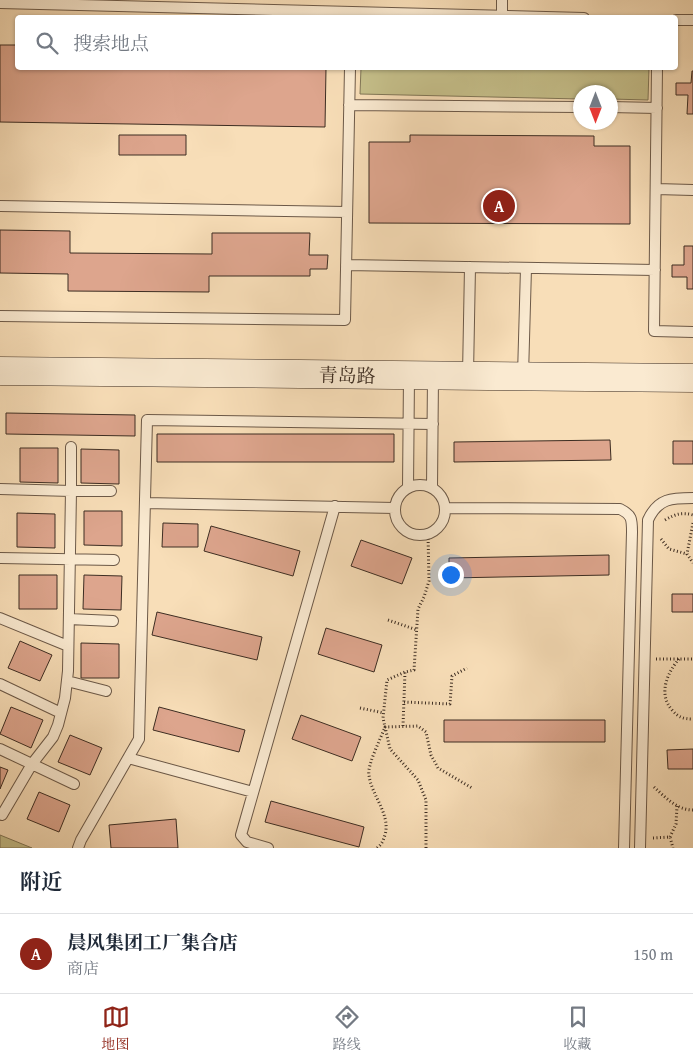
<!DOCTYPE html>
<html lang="zh">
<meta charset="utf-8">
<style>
:root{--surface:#fff;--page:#f2f2f3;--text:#1f2937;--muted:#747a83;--line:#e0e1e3;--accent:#8f2418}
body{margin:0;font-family:"Gentium Book Plus","Noto Serif SC",serif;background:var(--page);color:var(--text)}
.compass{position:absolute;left:573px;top:85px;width:45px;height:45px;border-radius:50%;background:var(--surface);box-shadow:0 1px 4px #0004;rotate:180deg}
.you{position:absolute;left:450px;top:574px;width:18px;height:18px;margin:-12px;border:4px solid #fff;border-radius:50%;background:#1a73e8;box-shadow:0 0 0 8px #1a73e833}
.badge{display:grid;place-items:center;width:32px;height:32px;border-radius:50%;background:var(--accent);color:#fff;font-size:16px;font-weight:700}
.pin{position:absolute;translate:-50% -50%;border:2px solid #fff;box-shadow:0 1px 5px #0006}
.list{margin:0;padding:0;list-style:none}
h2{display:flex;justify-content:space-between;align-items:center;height:65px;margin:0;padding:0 20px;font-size:21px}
h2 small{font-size:16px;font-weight:400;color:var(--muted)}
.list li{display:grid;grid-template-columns:32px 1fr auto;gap:15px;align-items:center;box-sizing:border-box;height:80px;padding:0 20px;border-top:1px solid var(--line)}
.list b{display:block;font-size:19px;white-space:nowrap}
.list p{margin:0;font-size:16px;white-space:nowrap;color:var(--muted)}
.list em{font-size:16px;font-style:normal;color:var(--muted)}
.icon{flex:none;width:28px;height:28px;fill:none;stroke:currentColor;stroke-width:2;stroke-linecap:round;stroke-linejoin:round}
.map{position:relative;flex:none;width:693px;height:848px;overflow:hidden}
.search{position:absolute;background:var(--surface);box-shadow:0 1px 4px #0004;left:15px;right:15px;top:15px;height:55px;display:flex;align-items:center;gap:12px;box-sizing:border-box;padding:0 18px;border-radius:5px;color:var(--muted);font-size:19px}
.sheet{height:145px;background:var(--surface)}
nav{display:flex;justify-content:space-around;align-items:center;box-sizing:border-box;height:70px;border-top:1px solid var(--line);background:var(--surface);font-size:14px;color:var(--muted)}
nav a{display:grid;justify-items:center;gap:2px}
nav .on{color:var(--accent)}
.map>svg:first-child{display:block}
.green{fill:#c5bf8a;stroke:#817656}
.building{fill:#dda58d;stroke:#3d2d22}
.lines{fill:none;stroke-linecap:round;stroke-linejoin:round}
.lane-casing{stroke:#6c5948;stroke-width:12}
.secondary-casing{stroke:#3d2d22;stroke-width:29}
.path{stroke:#3d2d22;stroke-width:3;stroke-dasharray:1 2.5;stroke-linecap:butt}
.lane{stroke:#faead1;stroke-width:10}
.secondary{stroke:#faead1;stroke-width:28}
.labels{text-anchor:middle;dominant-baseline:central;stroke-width:4;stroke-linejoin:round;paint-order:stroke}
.street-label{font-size:19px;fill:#3d2d22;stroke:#faead1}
</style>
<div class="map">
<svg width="693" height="848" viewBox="0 0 693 848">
<rect width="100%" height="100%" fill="#f8deb8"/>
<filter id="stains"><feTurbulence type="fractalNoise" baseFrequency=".004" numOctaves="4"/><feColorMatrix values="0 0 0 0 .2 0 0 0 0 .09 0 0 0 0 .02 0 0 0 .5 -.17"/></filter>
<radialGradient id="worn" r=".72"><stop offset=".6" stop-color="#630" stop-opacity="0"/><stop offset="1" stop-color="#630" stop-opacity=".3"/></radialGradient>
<path class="green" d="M 361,68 L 649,68 L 648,100 L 611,99 L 610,92 L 580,92 L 580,99 L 360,94 Z
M 0,835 L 32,848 L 0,848 Z"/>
<path class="building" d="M 0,45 L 18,45 L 18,68 L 326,68 L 325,127 L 0,122 Z
M 692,71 L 693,71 L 693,114 L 687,114 L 688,95 L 676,95 L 676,83 L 691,83 Z
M 119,135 L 186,135 L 186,155 L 119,155 Z
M 410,135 L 594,136 L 594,146 L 630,146 L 630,224 L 369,223 L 369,142 L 410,142 Z
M 0,230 L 70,231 L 70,253 L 212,254 L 212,233 L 310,233 L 309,255 L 328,255 L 327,269 L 310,269 L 310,276 L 209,276 L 209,292 L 68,291 L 68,274 L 0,273 Z
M 684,246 L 693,246 L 693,289 L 687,289 L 687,277 L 672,277 L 672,265 L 684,265 Z
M 6,413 L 135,415 L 135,436 L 6,434 Z
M 157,434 L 394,434 L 394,462 L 157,462 Z
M 610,440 L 611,460 L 454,462 L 454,442 Z
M 673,441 L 693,441 L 693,464 L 673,464 Z
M 20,448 L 58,448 L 58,483 L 20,482 Z
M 81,449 L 119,450 L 119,484 L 81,483 Z
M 84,511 L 122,511 L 122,546 L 84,545 Z
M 17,513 L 55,514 L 55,548 L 17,547 Z
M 163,523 L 198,524 L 198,547 L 162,547 Z
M 211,526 L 300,551 L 293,576 L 204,551 Z
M 361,540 L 412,558 L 402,584 L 351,566 Z
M 609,555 L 609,575 L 449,578 L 449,558 Z
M 19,575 L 57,575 L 57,609 L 19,609 Z
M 84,575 L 122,576 L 121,610 L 83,609 Z
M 672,594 L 693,594 L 693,612 L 672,612 Z
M 157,612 L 262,637 L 257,660 L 152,635 Z
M 326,628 L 382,645 L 374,672 L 318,654 Z
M 20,641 L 52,655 L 40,681 L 8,668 Z
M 81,643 L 119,644 L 119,678 L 81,678 Z
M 11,707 L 43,720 L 31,748 L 0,734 Z
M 159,707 L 245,730 L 239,752 L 153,730 Z
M 301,715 L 361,737 L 352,761 L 292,739 Z
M 444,720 L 605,720 L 605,742 L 444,742 Z
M 70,735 L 102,748 L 90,775 L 58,762 Z
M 693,749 L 693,769 L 668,769 L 667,750 Z
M 0,767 L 8,770 L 0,789 Z
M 39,792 L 70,805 L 59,832 L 27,819 Z
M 271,801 L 364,827 L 359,847 L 265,822 Z
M 176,819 L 178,848 L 111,848 L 109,825 Z"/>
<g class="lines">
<g class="lane-casing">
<path id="lane" d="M 0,3 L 584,18
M 502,16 L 502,0
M 676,20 L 693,20
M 657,68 L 654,331 L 693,332
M 349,105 L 580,107
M 610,107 L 657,108
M 656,189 L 693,190
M 0,206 L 347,212
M 346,265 L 655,270
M 0,316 L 345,320 L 350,68
M 468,374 L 470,267
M 523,375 L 526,268
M 71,447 L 71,491 L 111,491
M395 510a25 25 0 1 1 50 0a25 25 0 1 1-50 0Z
M 408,488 L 409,376
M 432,488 L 433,376
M 0,489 L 71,491 L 68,671 L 65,698 L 58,725 L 53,737 L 32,764 L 2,815
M 145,503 L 395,508
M 446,508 L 620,509 C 632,515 632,519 632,532 L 624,848
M 0,558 L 114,560
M 0,618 L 68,646
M 69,619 L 113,621
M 67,681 L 106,691
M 0,684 L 61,713
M 0,749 L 74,784
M 128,758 L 253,792
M 78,848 L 81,840 L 139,739 L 147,420 L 433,424
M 268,848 L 247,842 L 241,835 L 335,506
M 640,848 L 648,520 C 658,498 672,498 693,498"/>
</g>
<g class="secondary-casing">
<path id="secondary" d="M 0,371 L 693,378"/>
</g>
<path class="path" d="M 665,520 C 675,514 682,512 693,515
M 693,523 L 687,554 L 693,563
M 661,539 L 669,549 L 687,554
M 388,620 L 417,630
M 656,659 L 693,659
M 679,659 C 667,673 658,694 672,710 C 678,717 683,719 693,719
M 404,702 L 450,704 L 452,676 L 467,668
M 360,708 L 384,713
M 403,726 L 405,672
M 654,787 C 665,797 677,810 693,810
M 670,837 L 676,824 L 677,806
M 653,838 L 670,837 L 673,848
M 377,848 C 382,844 383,841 385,835 C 391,814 371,795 369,775 C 367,765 381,738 385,727 L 418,726 L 426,732 L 431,755 L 438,768 L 472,788
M 426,848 L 426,800 L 418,780 L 390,749 L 383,718 L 387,680 L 405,672 L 414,670 L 418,609 L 424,597 L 429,581 L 428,534"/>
<use href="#lane" class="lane"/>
<use href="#secondary" class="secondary"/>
</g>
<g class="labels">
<g class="street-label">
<text transform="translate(347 375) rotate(1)">青岛路</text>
</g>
</g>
<rect width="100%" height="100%" filter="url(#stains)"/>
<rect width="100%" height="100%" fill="url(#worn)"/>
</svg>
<svg class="compass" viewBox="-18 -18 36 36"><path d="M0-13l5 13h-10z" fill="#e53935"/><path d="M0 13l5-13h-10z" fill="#747a83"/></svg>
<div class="you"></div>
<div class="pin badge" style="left:499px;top:206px">A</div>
<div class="search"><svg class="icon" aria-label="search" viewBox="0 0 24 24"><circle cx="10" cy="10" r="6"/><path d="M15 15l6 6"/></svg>搜索地点</div>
</div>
<section class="sheet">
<h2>附近<small></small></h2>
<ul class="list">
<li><span class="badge">A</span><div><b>晨风集团工厂集合店</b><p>商店</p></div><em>150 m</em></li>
</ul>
</section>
<nav>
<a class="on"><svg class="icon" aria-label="map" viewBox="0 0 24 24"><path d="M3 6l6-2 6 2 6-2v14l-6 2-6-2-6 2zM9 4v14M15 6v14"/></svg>地图</a>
<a><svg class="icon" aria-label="directions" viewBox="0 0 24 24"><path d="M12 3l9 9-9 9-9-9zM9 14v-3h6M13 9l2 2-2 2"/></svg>路线</a>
<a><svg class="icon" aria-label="saved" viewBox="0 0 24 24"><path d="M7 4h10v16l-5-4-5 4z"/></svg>收藏</a>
</nav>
